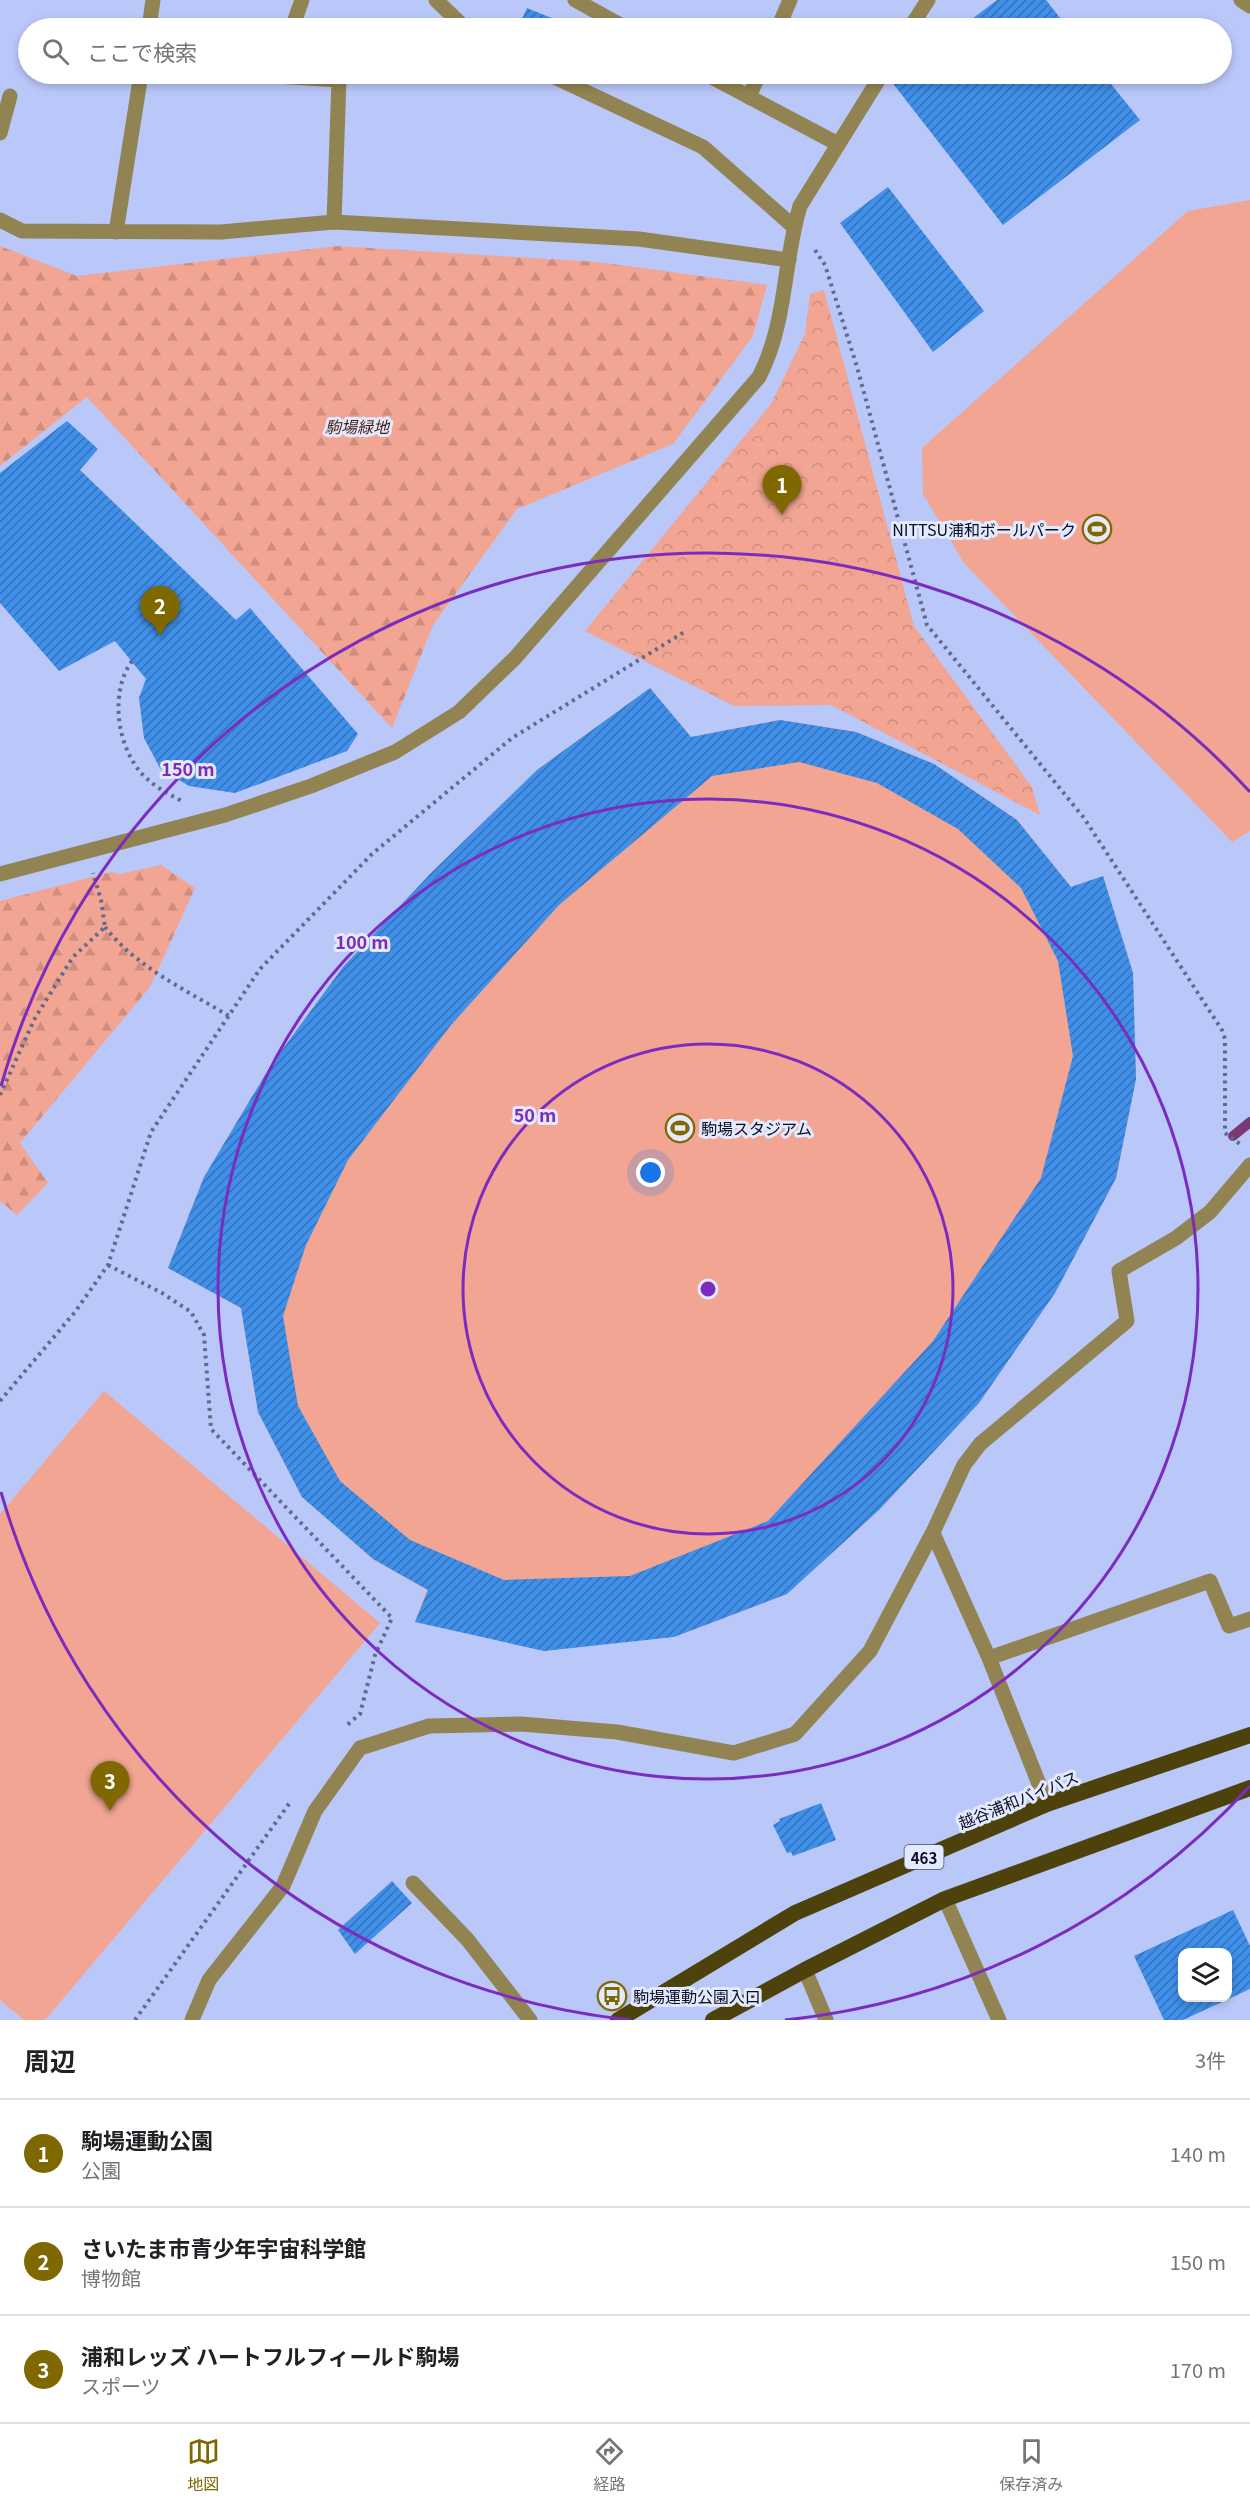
<!DOCTYPE html>
<html lang="ja">
<meta charset="utf-8">
<style>
:root{--surface:#fff;--page:#f2f2f2;--text:#202124;--muted:#757577;--line:#e0e0e0;--accent:#7f6800}
body{margin:0;font-family:Georgia,"Noto Sans JP",serif;background:var(--page);color:var(--text)}
.controls{position:absolute;right:18px;bottom:18px;display:grid;overflow:hidden;border-radius:12px;box-shadow:0 3px 9px #0003}
.controls button{width:54px;height:54px;display:grid;place-items:center;padding:0;border:0;border-bottom:2px solid var(--line);background:var(--surface);color:var(--text);font:30px sans-serif}
.you{position:absolute;left:651px;top:1173px;width:21px;height:21px;margin:-15px;border:4px solid #fff;border-radius:50%;background:#1a73e8;box-shadow:0 0 0 9px #1a73e833}
.badge{display:grid;place-items:center;width:39px;height:39px;border-radius:50%;background:var(--accent);color:#fff;font-size:20px;font-weight:700}
.pin{position:absolute;translate:-50% -50px;filter:drop-shadow(0 2px 3px #0008)}
.pin::after{content:'';position:absolute;top:32px;width:21px;height:18px;background:inherit;clip-path:polygon(0 0,100% 0,50% 100%)}
.list{margin:0;padding:0;list-style:none}
h2{display:flex;justify-content:space-between;align-items:center;height:78px;margin:0;padding:0 24px;font-size:26px}
h2 small{font-size:20px;font-weight:400;color:var(--muted)}
.list li{display:grid;grid-template-columns:39px 1fr auto;gap:18px;align-items:center;box-sizing:border-box;height:108px;padding:0 24px;border-top:2px solid var(--line)}
.list b{display:block;font-size:22px;white-space:nowrap}
.list p{margin:0;font-size:20px;white-space:nowrap;color:var(--muted)}
.list em{font-size:20px;font-style:normal;color:var(--muted)}
.icon{flex:none;width:33px;height:33px;fill:none;stroke:currentColor;stroke-width:2;stroke-linecap:round;stroke-linejoin:round}
.map{position:relative;flex:none;width:1250px;height:2020px;overflow:hidden}
.search{position:absolute;background:var(--surface);box-shadow:0 3px 9px #0003;left:18px;right:18px;top:18px;height:66px;display:flex;align-items:center;gap:15px;box-sizing:border-box;padding:0 21px;border-radius:33px;color:var(--muted);font-size:22px}
.sheet{height:402px;background:var(--surface)}
nav{display:flex;justify-content:space-around;align-items:center;box-sizing:border-box;height:84px;border-top:2px solid var(--line);background:var(--surface);font-size:16px;color:var(--muted)}
nav a{display:grid;justify-items:center;gap:3px}
nav .on{color:var(--accent)}
.map>svg:first-child{display:block}
.green{fill:#f2a593}
.forest{fill:url(#forest-firs)}
.park{fill:url(#park-crowns)}
.lines{fill:none;stroke-linecap:round;stroke-linejoin:round}
.stream{stroke:#793974;stroke-width:10}
.building{fill:url(#building-hatch);fill-rule:evenodd}
.path{stroke:#626a8c;stroke-width:4;stroke-dasharray:3 4.5;stroke-linecap:butt}
.service{stroke:#928452;stroke-width:15}
.pedestrian{stroke:#928452;stroke-width:15}
.minor{stroke:#928452;stroke-width:15}
.tertiary{stroke:#928452;stroke-width:15}
.trunk{stroke:#4e420c;stroke-width:16}
.ring{fill:none;stroke:#7b2cbf;stroke-width:3}
.labels{text-anchor:middle;dominant-baseline:central;stroke-width:6;stroke-linejoin:round;paint-order:stroke}
.shield{fill:#e3e9fe;stroke:#4b5062;stroke-width:1.5}
.shield-label{font-size:15px;font-weight:bold;fill:#0a0e1f}
.park-label{font-size:16px;font-style:italic;fill:#491a10;stroke:#e3e9fe}
.poi-label{font-size:16px;fill:#0a0e1f;stroke:#e3e9fe;text-anchor:start}
.street-label{font-size:16px;fill:#0a0e1f;stroke:#e3e9fe}
.centre{fill:#7b2cbf;stroke:#e3e9fe;stroke-width:3}
.ring-label{font-size:18px;text-anchor:middle;font-weight:bold;fill:#7b2cbf;stroke:#e3e9fe;stroke-width:6;stroke-linejoin:round;paint-order:stroke}
</style>
<div class="map">
<svg width="1250" height="2020" viewBox="0 0 1250 2020">
<defs>
<pattern id="forest-firs" width="22" height="20" patternUnits="userSpaceOnUse" patternTransform="scale(1.5)"><rect width="22" height="20" fill="#f2a593"/><path d="M5 1l3.5 6h-7zM16 11l3.5 6h-7z" fill="#ce8d7e"/></pattern>
<pattern id="park-crowns" width="20" height="18" patternUnits="userSpaceOnUse" patternTransform="scale(1.5)"><rect width="20" height="18" fill="#f2a593"/><path d="M2 6a3 3 0 1 1 6 0M12 15a3 3 0 1 1 6 0" fill="none" stroke="#ce8d7e"/></pattern>
<pattern id="building-hatch" width="6" height="6" patternUnits="userSpaceOnUse" patternTransform="scale(1.5)"><rect width="6" height="6" fill="#408fe9"/><path d="M-1 1l2-2M0 6l6-6M5 7l2-2" fill="none" stroke="#3473bc"/></pattern>
</defs>
<rect width="100%" height="100%" fill="#bac7f9"/>
<path class="green" d="M 1250,200 L 1250,831 L 1232,842 L 964,563 L 923,494 L 922,448 L 1188,211 Z
M 650,688 L 691,737 L 780,720 L 856,732 L 934,764 L 1017,820 L 1071,887 L 1103,876 L 1133,973 L 1136,1079 L 1116,1178 L 1055,1293 L 979,1403 L 879,1510 L 787,1594 L 674,1637 L 415,1622 L 427,1590 L 373,1559 L 302,1497 L 258,1412 L 241,1308 L 168,1268 L 204,1177 L 271,1065 L 343,967 L 430,874 L 537,770 Z
M 104,1391 L 380,1623 L 45,2020 L 24,2020 L 0,2000 L 0,1514 Z"/>
<path class="forest" d="M 0,246 L 77,276 L 337,246 L 597,262 L 767,285 L 753,336 L 673,444 L 517,509 L 433,625 L 392,728 L 87,397 L 0,466 Z
M 161,865 L 195,888 L 150,987 L 20,1143 L 48,1183 L 17,1215 L 0,1201 L 0,901 L 111,872 L 120,874 Z"/>
<path class="park" d="M 824,290 L 914,626 L 1032,787 L 1040,815 L 831,705 L 734,706 L 585,631 L 771,404 L 805,334 L 810,294 Z"/>
<g class="lines">
<path class="stream" d="M 1233,1136 L 1250,1122"/>
</g>
<path class="building" d="M 997,0 L 1046,0 L 1068,28 L 960,28 Z
M 527,8 L 576,28 L 518,28 Z
M 901,74 L 1103,74 L 1140,120 L 1003,225 L 891,81 Z
M 888,187 L 984,311 L 933,352 L 840,223 Z
M 67,421 L 98,449 L 80,470 L 236,620 L 250,608 L 358,734 L 347,751 L 235,793 L 189,786 L 160,768 L 144,738 L 139,698 L 146,679 L 115,641 L 59,671 L 0,603 L 0,473 Z
M 650,688 L 691,737 L 780,720 L 856,732 L 934,764 L 1017,820 L 1071,887 L 1103,876 L 1133,973 L 1136,1079 L 1116,1178 L 1055,1293 L 979,1403 L 879,1510 L 787,1594 L 674,1637 L 544,1651 L 415,1622 L 428,1590 L 373,1559 L 302,1497 L 258,1412 L 241,1308 L 168,1268 L 204,1177 L 271,1065 L 343,967 L 430,874 L 537,770 ZM 799,762 L 877,783 L 958,829 L 1021,888 L 1058,961 L 1073,1056 L 1041,1178 L 933,1341 L 768,1521 L 630,1576 L 504,1580 L 410,1540 L 340,1481 L 298,1406 L 283,1316 L 306,1245 L 348,1160 L 451,1025 L 559,905 L 712,776 Z
M 821,1803 L 836,1840 L 793,1856 L 791,1852 L 787,1853 L 773,1825 L 780,1821 L 779,1819 Z
M 392,1881 L 412,1903 L 355,1954 L 338,1930 Z
M 1233,1910 L 1250,1946 L 1250,1989 L 1183,2020 L 1164,2020 L 1134,1956 ZM 1182,1952 L 1228,1952 L 1228,1998 L 1182,1998 Z"/>
<g class="lines">
<path class="path" d="M 815,250 L 825,265 L 857,367 L 927,625 L 1084,818 L 1222,1030 L 1225,1039 L 1225,1133 L 1240,1144
M 132,661 C 109,693 117,747 143,775 C 155,787 168,794 182,801
M 105,927 C 136,967 186,990 229,1016
M 0,1095 L 35,1018 L 73,957 L 105,927 L 101,900 L 93,873
M 108,1265 L 162,1293 L 191,1312 L 204,1335 L 211,1429 L 392,1618 L 375,1655 L 360,1714 L 347,1725
M 0,1401 L 75,1312 L 108,1265 L 151,1132 L 260,969 L 372,854 L 512,738 L 686,631
M 135,2020 L 291,1801"/>
<path class="service" d="M 292,28 L 302,0
M 778,28 L 790,0
M 277,74 L 276,76 L 339,80 L 334,222
M 749,97 L 759,74
M 0,133 L 10,96"/>
<path class="pedestrian" d="M 436,0 L 465,28
M 548,74 L 703,147 L 794,227"/>
<path class="minor" d="M 575,0 L 626,28
M 1241,0 L 1250,6
M 149,28 L 153,0
M 706,74 L 838,144
M 0,220 L 22,231 L 221,232 L 334,222 L 639,239 L 789,260
M 116,232 L 141,74
M 933,1533 L 989,1658 L 1047,1804
M 989,1658 L 1210,1581 L 1229,1626 L 1250,1619
M 413,1883 L 467,1939 L 530,2020
M 945,1899 L 999,2020
M 805,1970 L 826,2020
M 192,2020 L 209,1980 L 283,1886 L 315,1811 L 360,1748 L 429,1726 L 521,1724 L 617,1732 L 734,1753 L 795,1734 L 870,1651 L 934,1530 L 964,1465 L 980,1444 L 1127,1321 L 1119,1271 L 1176,1238 L 1210,1212 L 1250,1165"/>
<path class="tertiary" d="M 910,28 L 928,0
M 0,874 L 225,815 L 311,786 L 395,752 L 459,712 L 515,658 L 759,377 C 787,323 783,262 800,206 L 882,74"/>
<path class="trunk" d="M 618,2020 L 795,1913 L 1047,1804 L 1250,1735
M 713,2020 L 805,1970 L 945,1899 L 1250,1788"/>
</g>
<g class="ring">
<circle cx="708" cy="1289" r="245"/>
<circle cx="708" cy="1289" r="490"/>
<path d="M1250 1786A735 735 0 0 1 785 2020M631 2020A735 735 0 0 1 1 1492M1 1086A735 735 0 0 1 1250 792"/>
</g>
<defs>
<g id="stadium-ring" transform="scale(1.5)"><circle r="9.5" fill="#e3e9fe" stroke="#7f6800" stroke-width="1.5"/><path d="M0-5a6.5 5 0 1 0 0 10a6.5 5 0 1 0 0-10ZM-3.5-1.8h7v3.6h-7Z" fill="#7f6800"/></g>
<g id="bus-ring" transform="scale(1.5)"><circle r="9.5" fill="#e3e9fe" stroke="#7f6800" stroke-width="1.5"/><path d="M-5-6H5V4H4V6H2V4H-2V6H-4V4H-5ZM-3.5-4V0h7V-4ZM-3.5 1.2v1.5H-2V1.2ZM2 1.2v1.5H3.5V1.2Z" fill="#7f6800"/></g>
</defs>
<g fill-rule="evenodd">
<use href="#stadium-ring" x="1097" y="529"/>
<use href="#stadium-ring" x="680" y="1128"/>
<use href="#bus-ring" x="612" y="1996"/>
</g>
<g class="labels">
<rect class="shield" x="904.5" y="1845" width="39" height="24" rx="4.5"/>
<g class="shield-label">
<text x="924" y="1857">463</text>
</g>
<g class="park-label">
<text x="357" y="426">駒場緑地</text>
</g>
<g class="poi-label">
<text x="1076" y="529" text-anchor="end">NITTSU浦和ボールパーク</text>
<text x="701" y="1128">駒場スタジアム</text>
<text x="633" y="1996">駒場運動公園入口</text>
</g>
<g class="street-label">
<text transform="translate(1018 1799) rotate(-22)">越谷浦和バイパス</text>
</g>
</g>
<circle cx="708" cy="1289" r="9" class="centre"/>
<g class="ring-label">
<text x="188" y="776">150 m</text>
<text x="362" y="949">100 m</text>
<text x="535" y="1122">50 m</text>
</g>
</svg>
<div class="controls">
<button><svg class="icon" aria-label="layers" viewBox="0 0 24 24"><path d="M12 4l9 5-9 5-9-5zM3 14l9 5 9-5"/></svg></button>
</div>
<div class="you"></div>
<div class="pin badge" style="left:782px;top:515px">1</div>
<div class="pin badge" style="left:160px;top:636px">2</div>
<div class="pin badge" style="left:110px;top:1811px">3</div>
<div class="search"><svg class="icon" aria-label="search" viewBox="0 0 24 24"><circle cx="10" cy="10" r="6"/><path d="M15 15l6 6"/></svg>ここで検索</div>
</div>
<section class="sheet">
<h2>周辺<small>3件</small></h2>
<ul class="list">
<li><span class="badge">1</span><div><b>駒場運動公園</b><p>公園</p></div><em>140 m</em></li>
<li><span class="badge">2</span><div><b>さいたま市青少年宇宙科学館</b><p>博物館</p></div><em>150 m</em></li>
<li><span class="badge">3</span><div><b>浦和レッズ ハートフルフィールド駒場</b><p>スポーツ</p></div><em>170 m</em></li>
</ul>
</section>
<nav>
<a class="on"><svg class="icon" aria-label="map" viewBox="0 0 24 24"><path d="M3 6l6-2 6 2 6-2v14l-6 2-6-2-6 2zM9 4v14M15 6v14"/></svg>地図</a>
<a><svg class="icon" aria-label="directions" viewBox="0 0 24 24"><path d="M12 3l9 9-9 9-9-9zM9 14v-3h6M13 9l2 2-2 2"/></svg>経路</a>
<a><svg class="icon" aria-label="saved" viewBox="0 0 24 24"><path d="M7 4h10v16l-5-4-5 4z"/></svg>保存済み</a>
</nav>
